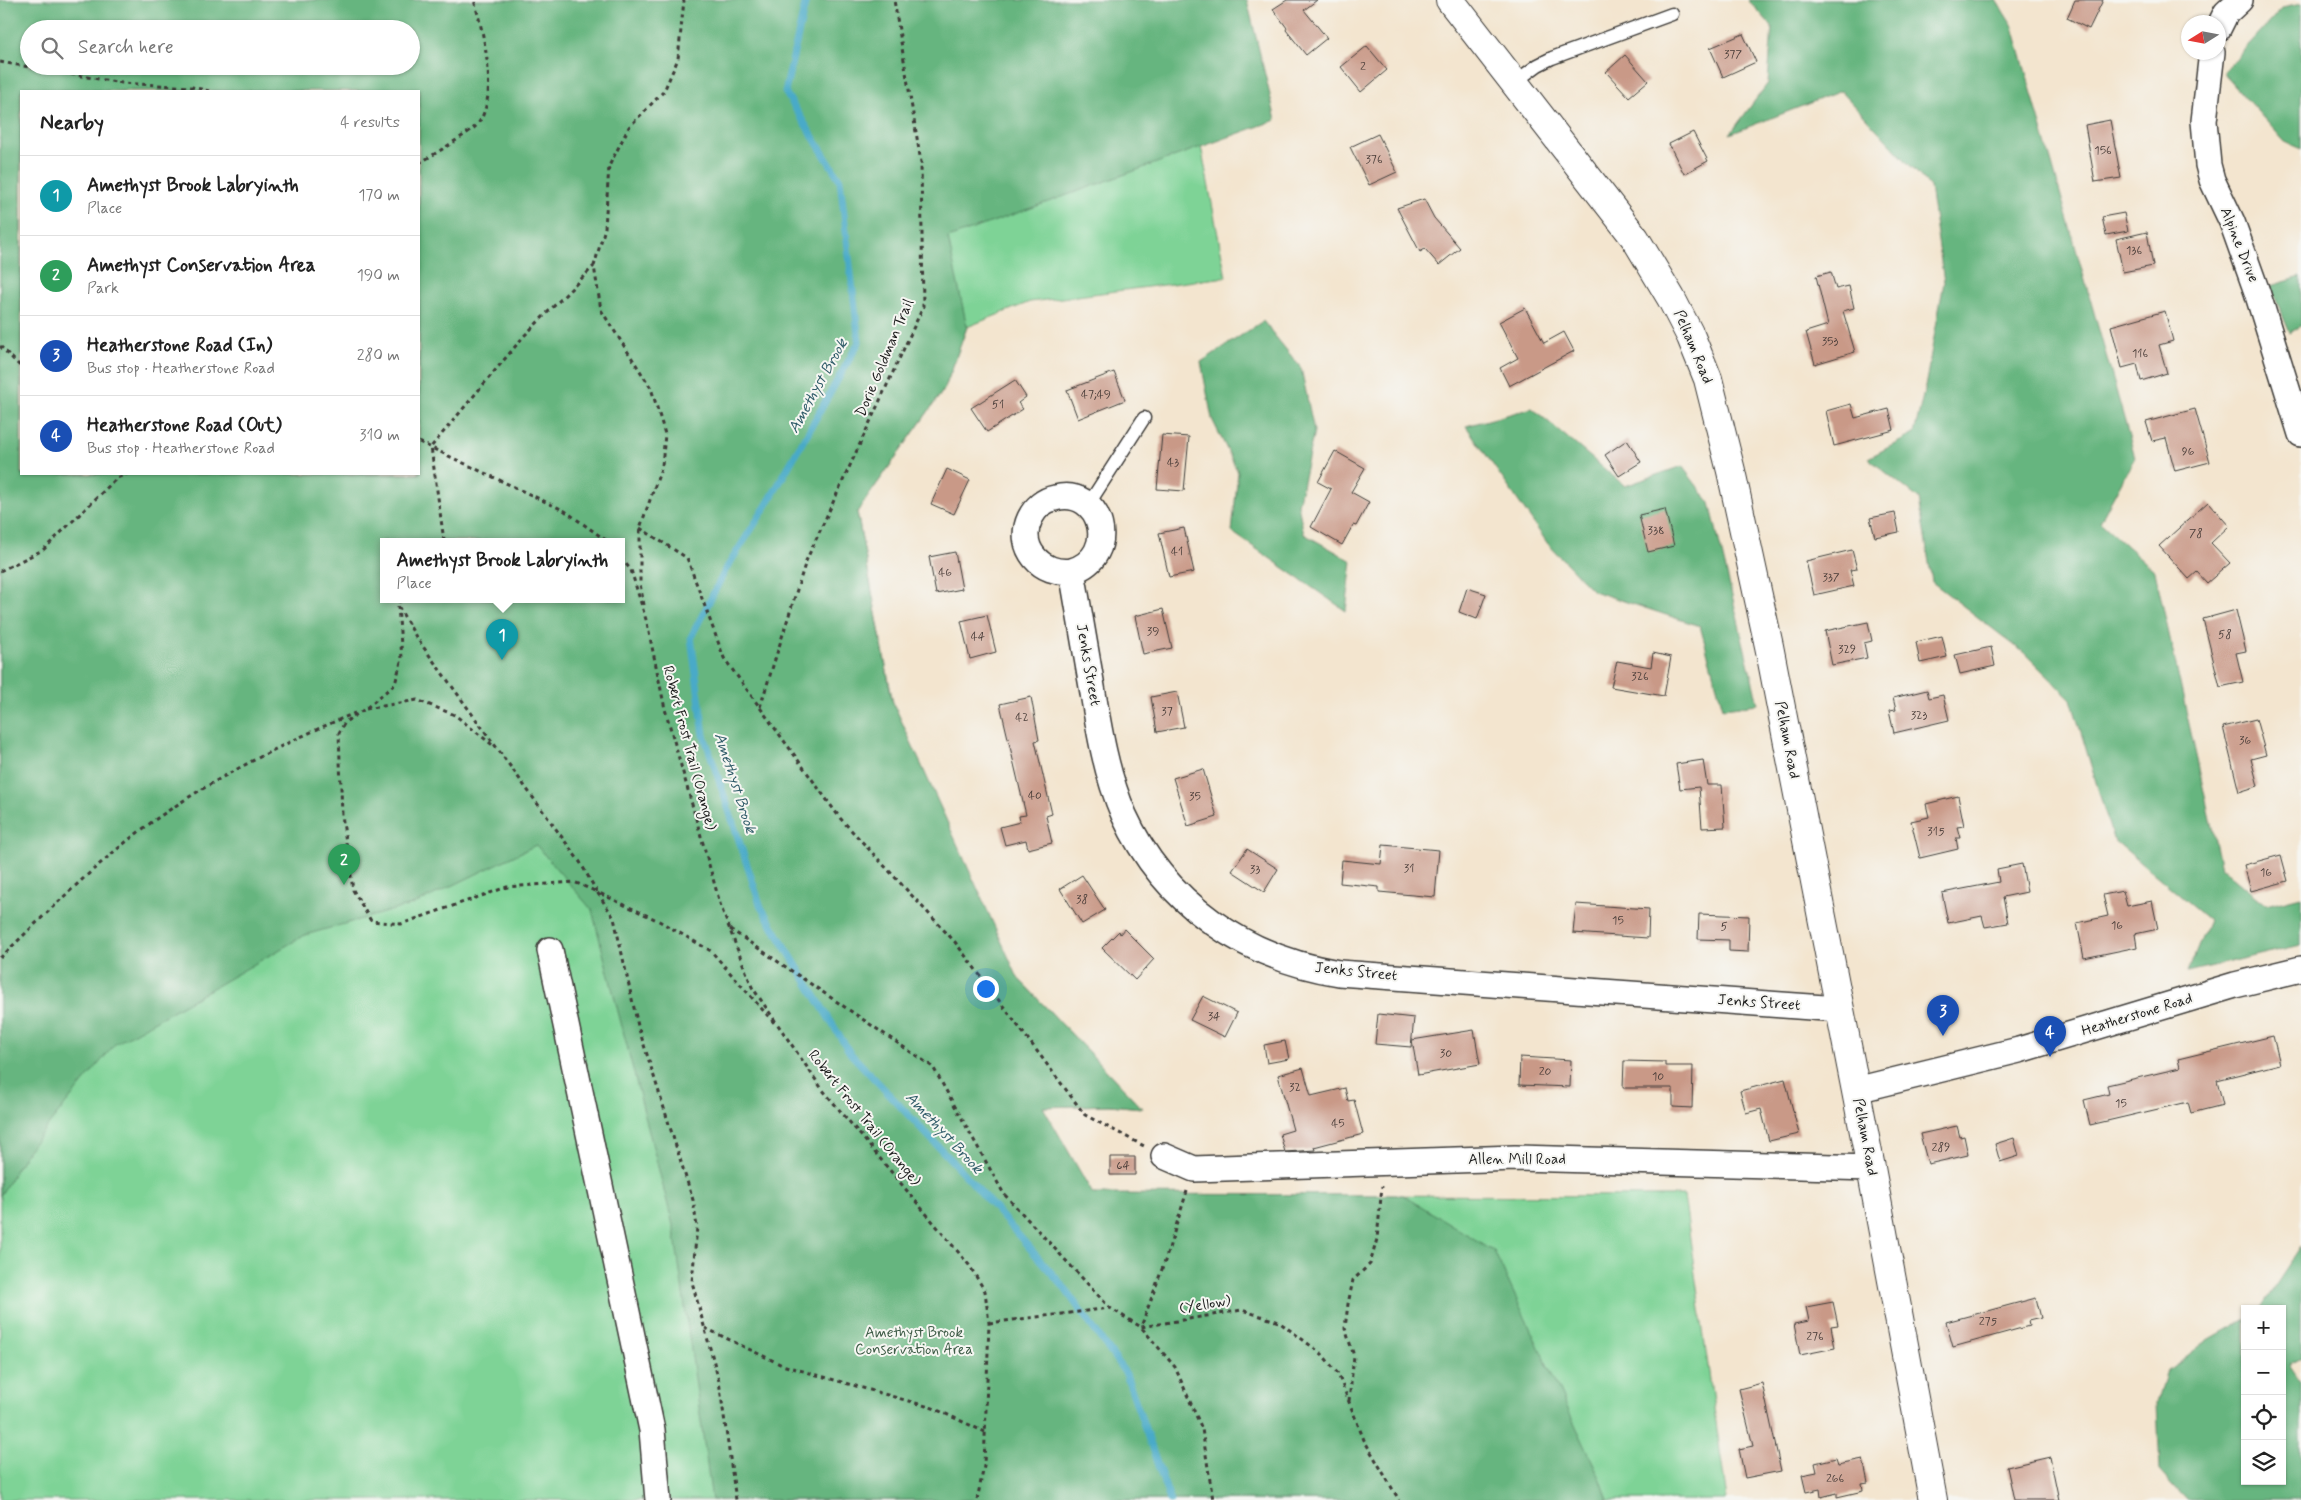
<!DOCTYPE html>
<meta charset="utf-8">
<style>
:root{--surface:#fff;--page:#f6f6f6;--text:#222;--muted:#767676;--line:#e0e0e0;--accent:#b5179e}
body{margin:0;font-family:Mynerve,sans-serif;background:var(--page);color:var(--text)}
.controls{position:absolute;right:15px;bottom:15px;display:grid;overflow:hidden;border-radius:0px;box-shadow:0 1px 4px #0004}
.controls button{width:45px;height:45px;display:grid;place-items:center;padding:0;border:0;border-bottom:1px solid var(--line);background:var(--surface);color:var(--text);font:25px sans-serif}
.compass{position:absolute;left:2181px;top:15px;width:45px;height:45px;border-radius:50%;background:var(--surface);box-shadow:0 1px 4px #0004;rotate:259deg}
.you{position:absolute;left:985px;top:988px;width:18px;height:18px;margin:-12px;border:4px solid #fff;border-radius:50%;background:#1a73e8;box-shadow:0 0 0 8px #1a73e833}
.badge{display:grid;place-items:center;width:32px;height:32px;border-radius:50%;background:var(--accent);color:#fff;font-size:16px;font-weight:700}
.pin{position:absolute;translate:-50% -41px;filter:drop-shadow(0 1px 2px #0008)}
.pin::after{content:'';position:absolute;top:26px;width:18px;height:15px;background:inherit;clip-path:polygon(0 0,100% 0,50% 100%)}
.popup{position:absolute;left:380px;top:538px;width:245px;height:65px;box-sizing:border-box;display:grid;place-content:center;border-radius:0px;background:var(--surface);filter:drop-shadow(0 1px 4px #0005);font-size:16px;white-space:nowrap;color:var(--muted)}
.popup b{font-size:19px;color:var(--text)}
.popup::after{content:'';position:absolute;left:50%;top:100%;margin-left:-10px;border:10px solid transparent;border-top-color:var(--surface)}
.list{margin:0;padding:0;list-style:none}
h2{display:flex;justify-content:space-between;align-items:center;height:65px;margin:0;padding:0 20px;font-size:21px}
h2 small{font-size:16px;font-weight:400;color:var(--muted)}
.list li{display:grid;grid-template-columns:32px 1fr auto;gap:15px;align-items:center;box-sizing:border-box;height:80px;padding:0 20px;border-top:1px solid var(--line)}
.list b{display:block;font-size:19px;white-space:nowrap}
.list p{margin:0;font-size:16px;white-space:nowrap;color:var(--muted)}
.list em{font-size:16px;font-style:normal;color:var(--muted)}
.icon{flex:none;width:28px;height:28px;fill:none;stroke:currentColor;stroke-width:2;stroke-linecap:round;stroke-linejoin:round}
.map{position:relative;flex:none;width:2301px;height:1500px;overflow:hidden}
.search{position:absolute;background:var(--surface);box-shadow:0 1px 4px #0004;left:20px;top:20px;width:400px;height:55px;display:flex;align-items:center;gap:12px;box-sizing:border-box;padding:0 18px;border-radius:28px;color:var(--muted);font-size:19px}
.panel{position:absolute;background:var(--surface);box-shadow:0 1px 4px #0004;left:20px;top:90px;width:400px;height:385px;border-radius:0px}
.map>svg:first-child{display:block}
.green{fill:#7ed396;stroke:#4d7859;fill-rule:evenodd}
.forest{fill:#66b57f;stroke:#41684e;fill-rule:evenodd}
.lines{fill:none;stroke-linecap:round;stroke-linejoin:round}
.stream{stroke:#48aac8;stroke-width:7}
.building{fill:#c99987}
.service-casing{stroke:#3c3a37;stroke-width:15}
.minor-casing{stroke:#3c3a37;stroke-width:28}
.secondary-casing{stroke:#3c3a37;stroke-width:30}
.path{stroke:#3c3a37;stroke-width:3;stroke-dasharray:4 4;stroke-linecap:butt}
.service{stroke:#fff;stroke-width:12}
.minor{stroke:#fff;stroke-width:25}
.secondary{stroke:#fff;stroke-width:28}
.labels{text-anchor:middle;dominant-baseline:central;stroke-width:4;stroke-linejoin:round;paint-order:stroke}
.number-label{font-size:12px;fill:#473b37}
.street-label{font-size:15px;fill:#1c1c1c;stroke:#f6f6f2}
.park-label{font-size:15px;fill:#3e5c47;stroke:#f6f6f2}
.water-label{font-size:16px;font-style:italic;fill:#305c69;stroke:#f6f6f2}
</style>
<div class="map">
<svg width="2301" height="1500" viewBox="0 0 2301 1500">
<rect width="100%" height="100%" fill="#f6f6f2"/>
<filter id="ink" filterUnits="userSpaceOnUse"><feTurbulence type="fractalNoise" baseFrequency=".02" numOctaves="2"/><feDisplacementMap in="SourceGraphic" scale="10" xChannelSelector="R" yChannelSelector="G"/><feConvolveMatrix kernelMatrix="1 2 1 2 8 2 1 2 1" color-interpolation-filters="sRGB"/></filter>
<filter id="wash" filterUnits="userSpaceOnUse"><feTurbulence type="fractalNoise" baseFrequency=".0096" numOctaves="4" result="noise"/><feDisplacementMap in="SourceGraphic" scale="20" xChannelSelector="R" yChannelSelector="G"/><feGaussianBlur stdDeviation="1.12" result="paint"/><feColorMatrix in="noise" values="0 0 0 0 0 0 0 0 0 0 0 0 0 0 0 0 0 1.4 0 .05"/><feComposite in="paint" operator="in"/></filter>
<g filter="url(#wash)">
<rect width="100%" height="100%" fill="#f3e5cf"/>
<path class="green" d="M 0,0 L 29,29 L 29,66 L 21,91 L 21,474 L 419,474 L 419,184 L 1201,146 L 1226,277 L 1030,302 L 967,327 L 945,388 L 857,512 L 930,899 L 1018,978 L 1142,1108 L 1110,1105 L 893,1111 L 967,1194 L 1684,1196 L 1727,1500 L 0,1500 ZM 383,541 L 621,541 L 621,599 L 383,599 Z"/>
<path class="forest" d="M 0,0 L 1247,0 L 1276,120 L 948,238 L 967,327 L 945,388 L 857,512 L 892,700 L 1018,978 L 1142,1108 L 1110,1105 L 1043,1107 L 1093,1194 L 1403,1195 L 1494,1251 L 1601,1480 L 1608,1500 L 712,1500 L 674,1229 L 592,910 L 536,845 L 415,904 L 305,935 L 115,1044 L 28,1150 L 0,1196 ZM 29,29 L 411,29 L 411,66 L 29,66 ZM 419,91 L 419,474 L 21,474 L 21,91 ZM 621,541 L 621,599 L 383,599 L 383,541 Z
M 1748,0 L 1996,0 L 2013,27 L 2135,457 L 2100,522 L 2155,571 L 2221,868 L 2266,905 L 2301,896 L 2301,945 L 2188,972 L 2209,920 L 2113,839 L 2071,699 L 2023,652 L 1932,582 L 1919,499 L 1868,458 L 1914,434 L 1925,387 L 1944,282 L 1930,187 L 1841,91 L 1730,134 L 1768,83 L 1772,26 Z
M 2301,4 L 2301,149 L 2285,142 L 2223,73 L 2282,8 Z
M 2301,277 L 2301,326 L 2290,333 L 2270,286 Z
M 1263,321 L 1301,368 L 1314,431 L 1298,505 L 1304,534 L 1352,561 L 1346,611 L 1232,532 L 1238,472 L 1212,419 L 1201,362 Z
M 1532,408 L 1625,486 L 1682,466 L 1710,503 L 1758,704 L 1723,708 L 1700,626 L 1593,591 L 1548,544 L 1466,426 Z
M 2301,1247 L 2301,1358 L 2289,1364 L 2301,1382 L 2301,1500 L 2186,1500 L 2160,1472 L 2157,1403 L 2167,1371 L 2208,1340 L 2245,1319 L 2245,1481 L 2282,1481 L 2282,1309 L 2260,1309 Z"/>
<g class="lines">
<path class="stream" d="M 806,0 L 785,92 L 840,180 L 859,342 L 768,503 L 726,569 L 691,637 L 704,735 L 761,907 L 850,1053 L 969,1179 L 1063,1286 L 1126,1374 L 1170,1500"/>
</g>
<g id="blocks">
<path class="building" d="M 1287,0 L 1317,0 L 1304,10 L 1327,38 L 1306,55 L 1286,30 L 1287,28 L 1273,9 Z
M 2075,0 L 2103,0 L 2089,29 L 2067,18 Z
M 1743,34 L 1756,62 L 1723,77 L 1710,48 Z
M 1367,46 L 1387,70 L 1361,92 L 1341,67 Z
M 1625,55 L 1648,81 L 1629,97 L 1606,72 Z
M 2110,120 L 2121,178 L 2095,182 L 2085,125 Z
M 1693,132 L 1708,161 L 1684,174 L 1669,144 Z
M 1378,134 L 1397,172 L 1369,185 L 1350,147 Z
M 1424,199 L 1434,218 L 1460,248 L 1439,265 L 1425,249 L 1420,252 L 1397,208 Z
M 2124,213 L 2128,231 L 2106,235 L 2102,217 Z
M 2147,232 L 2153,266 L 2123,272 L 2116,239 Z
M 1831,272 L 1836,289 L 1849,286 L 1854,308 L 1843,311 L 1855,352 L 1815,364 L 1806,332 L 1828,325 L 1816,276 Z
M 1525,308 L 1544,343 L 1564,332 L 1574,351 L 1509,386 L 1500,368 L 1518,358 L 1499,322 Z
M 2165,311 L 2173,341 L 2159,345 L 2167,373 L 2141,381 L 2137,364 L 2122,368 L 2111,326 Z
M 1114,372 L 1125,400 L 1078,419 L 1067,390 Z
M 1015,380 L 1026,397 L 1018,403 L 1023,409 L 987,432 L 971,408 Z
M 1851,404 L 1855,418 L 1889,409 L 1894,430 L 1834,446 L 1826,411 Z
M 2195,409 L 2210,462 L 2175,471 L 2166,438 L 2152,441 L 2146,422 Z
M 1162,435 L 1189,437 L 1184,491 L 1157,489 Z
M 1627,440 L 1641,462 L 1619,476 L 1605,455 Z
M 1335,451 L 1365,468 L 1351,492 L 1369,502 L 1356,526 L 1353,525 L 1342,545 L 1311,527 L 1331,489 L 1318,482 Z
M 947,469 L 970,480 L 954,514 L 931,504 Z
M 2208,502 L 2229,526 L 2211,543 L 2230,563 L 2207,583 L 2197,572 L 2189,579 L 2159,546 Z
M 1665,509 L 1674,546 L 1648,552 L 1639,515 Z
M 1895,513 L 1899,532 L 1875,537 L 1870,518 Z
M 1184,528 L 1194,572 L 1169,577 L 1159,533 Z
M 1852,550 L 1857,569 L 1850,570 L 1854,586 L 1814,595 L 1806,561 Z
M 955,552 L 962,589 L 936,594 L 929,557 Z
M 1467,588 L 1486,594 L 1477,619 L 1459,612 Z
M 1163,609 L 1172,648 L 1143,654 L 1135,616 Z
M 2236,610 L 2246,651 L 2236,653 L 2243,682 L 2220,687 L 2203,619 Z
M 987,615 L 996,652 L 970,659 L 961,621 Z
M 1868,622 L 1872,641 L 1864,643 L 1867,658 L 1832,665 L 1825,631 Z
M 1942,636 L 1947,657 L 1920,663 L 1916,642 Z
M 1991,647 L 1995,666 L 1960,674 L 1955,655 Z
M 1653,653 L 1671,657 L 1664,696 L 1611,687 L 1617,661 L 1651,667 Z
M 1927,690 L 1929,698 L 1943,695 L 1949,720 L 1894,733 L 1889,711 L 1896,710 L 1893,698 Z
M 1177,692 L 1184,727 L 1157,732 L 1151,697 Z
M 1031,697 L 1039,740 L 1035,741 L 1052,814 L 1046,816 L 1052,843 L 1028,849 L 1026,840 L 1005,845 L 1000,827 L 1020,822 L 1019,816 L 1026,815 L 1000,704 Z
M 2256,719 L 2266,755 L 2251,759 L 2258,786 L 2239,792 L 2223,727 Z
M 1703,760 L 1707,785 L 1722,785 L 1725,827 L 1702,828 L 1699,787 L 1680,789 L 1676,764 Z
M 1203,769 L 1217,817 L 1188,826 L 1173,778 Z
M 1958,796 L 1964,826 L 1957,827 L 1960,838 L 1956,838 L 1958,849 L 1920,858 L 1911,821 L 1929,817 L 1926,804 Z
M 1383,845 L 1439,850 L 1435,897 L 1379,892 L 1379,887 L 1340,883 L 1342,860 L 1381,864 Z
M 1247,849 L 1278,869 L 1264,892 L 1232,871 Z
M 2281,855 L 2288,881 L 2251,891 L 2244,865 Z
M 2022,864 L 2027,892 L 2003,897 L 2008,923 L 1985,927 L 1982,916 L 1948,923 L 1942,893 L 1999,882 L 1997,869 Z
M 1082,875 L 1105,910 L 1082,924 L 1060,889 Z
M 2123,891 L 2127,906 L 2152,901 L 2158,929 L 2135,934 L 2137,947 L 2084,958 L 2077,923 L 2108,916 L 2103,895 Z
M 1576,904 L 1649,909 L 1648,938 L 1573,933 Z
M 1699,914 L 1749,916 L 1748,952 L 1729,951 L 1729,940 L 1698,939 Z
M 1124,929 L 1154,959 L 1135,980 L 1102,948 L 1119,931 L 1120,934 Z
M 1203,996 L 1237,1013 L 1225,1037 L 1190,1020 Z
M 1378,1014 L 1414,1018 L 1411,1047 L 1375,1044 Z
M 1474,1030 L 1480,1064 L 1418,1075 L 1412,1040 Z
M 2273,1036 L 2280,1064 L 2217,1080 L 2223,1105 L 2191,1113 L 2188,1102 L 2090,1125 L 2084,1100 L 2109,1094 L 2107,1085 L 2180,1068 L 2178,1059 Z
M 1285,1041 L 1289,1059 L 1267,1063 L 1264,1045 Z
M 1520,1057 L 1571,1060 L 1570,1087 L 1519,1085 Z
M 1624,1061 L 1665,1062 L 1665,1066 L 1693,1066 L 1692,1108 L 1673,1107 L 1673,1088 L 1623,1088 Z
M 1303,1068 L 1311,1096 L 1345,1088 L 1348,1101 L 1354,1100 L 1363,1134 L 1314,1147 L 1315,1150 L 1285,1152 L 1280,1134 L 1293,1130 L 1278,1075 Z
M 1785,1079 L 1799,1134 L 1769,1141 L 1761,1109 L 1746,1113 L 1740,1091 Z
M 1957,1126 L 1960,1137 L 1964,1136 L 1968,1155 L 1928,1164 L 1920,1134 Z
M 2014,1138 L 2019,1156 L 2000,1162 L 1995,1144 Z
M 1110,1157 L 1135,1157 L 1135,1175 L 1110,1175 Z
M 2036,1298 L 2041,1318 L 2028,1321 L 2029,1326 L 1953,1347 L 1946,1322 Z
M 1833,1302 L 1838,1325 L 1831,1326 L 1835,1348 L 1800,1355 L 1794,1324 L 1809,1321 L 1806,1307 Z
M 1762,1383 L 1781,1471 L 1745,1478 L 1739,1449 L 1753,1446 L 1739,1389 Z
M 2050,1457 L 2059,1500 L 2014,1500 L 2007,1467 Z
M 1836,1458 L 1838,1464 L 1863,1459 L 1868,1483 L 1862,1484 L 1863,1491 L 1837,1497 L 1837,1493 L 1821,1497 L 1820,1489 L 1806,1492 L 1802,1475 L 1817,1472 L 1815,1463 Z"/>
</g>
</g>
<g filter="url(#ink)">
<use href="#blocks" fill-opacity="0" stroke="#3c3a37" stroke-width="1"/>
<g class="lines">
<g class="service-casing">
<path id="service" d="M 1515,82 L 1538,65 L 1552,58 L 1672,14
M 1088,505 L 1144,418"/>
</g>
<g class="minor-casing">
<path id="minor" d="M 2218,29 L 2226,13 L 2240,0
M 2212,52 L 2204,121 L 2208,165 L 2212,180 L 2232,222 L 2257,292 L 2301,434
M 1072,571 C 1042,576 1016,548 1030,518 C 1035,508 1044,500 1055,498 C 1102,486 1121,556 1072,571 C 1079,610 1085,648 1092,687 C 1099,730 1106,774 1124,815 C 1164,903 1245,958 1339,973 L 1839,1009
M 550,950 L 652,1430 L 658,1500
M 1856,1090 L 2019,1050 L 2235,985 L 2301,969
M 1164,1156 L 1194,1169 L 1515,1158 L 1871,1168"/>
</g>
<g class="secondary-casing">
<path id="secondary" d="M 1450,0 L 1635,238 L 1671,298 L 1691,337 L 1708,379 L 1731,471 L 1769,646 L 1871,1168 L 1933,1500"/>
</g>
<path class="path" d="M 0,62 L 122,83 L 192,87 L 209,91
M 419,163 C 427,159 472,131 477,125 C 500,97 483,32 474,0
M 0,346 L 21,367
M 419,442 L 565,511 L 607,541
M 640,528 L 687,558 L 724,658 L 840,818 L 955,942 L 1085,1115 L 1144,1146
M 444,541 L 431,447 L 524,336 L 594,266
M 621,558 L 631,570 L 647,623 L 665,709 L 721,907 L 752,987 L 822,1089 L 969,1265 L 985,1291 L 989,1323 L 984,1466 L 977,1500
M 0,571 L 43,550 L 117,478 L 127,474
M 400,599 L 398,606 L 416,637 L 580,862 L 597,892 L 659,921 L 711,951 L 776,1025
M 644,605 L 640,584 L 640,528 L 662,466 L 665,434 L 651,388 L 601,310 L 594,266 L 605,228 L 609,166 L 629,127 L 664,91 L 678,59 L 684,0
M 398,606 L 402,658 L 395,684 L 365,709 L 345,722 L 339,733 L 342,815 L 353,890 L 371,921 L 401,924 L 507,887 L 574,882 L 597,892 L 614,918 L 638,1026 L 693,1200 L 697,1227 L 692,1282 L 719,1381 L 736,1500
M 760,707 L 806,561 L 923,307 L 921,162 L 894,0
M 366,709 L 417,700 L 455,715 L 495,747
M 730,929 L 933,1067 L 1004,1194 L 1110,1308
M 0,958 C 49,911 97,862 152,822 C 210,780 289,740 355,713
M 1187,1191 L 1165,1261 L 1141,1327 L 1242,1310 L 1279,1322 L 1322,1354 L 1338,1374 L 1364,1440 L 1399,1500
M 989,1323 L 1110,1308 L 1141,1327 L 1175,1367 L 1202,1429 L 1213,1500
M 705,1328 L 782,1365 L 933,1408 L 985,1432
M 1349,1401 L 1354,1356 L 1345,1328 L 1348,1304 L 1353,1280 L 1370,1264 L 1377,1239 L 1382,1186"/>
<use href="#service" class="service"/>
<use href="#minor" class="minor"/>
<use href="#secondary" class="secondary"/>
</g>
</g>
<g class="labels">
<g class="number-label">
<text x="1733" y="55">377</text>
<text x="1363" y="67">2</text>
<text x="2103" y="151">156</text>
<text x="1374" y="160">376</text>
<text x="2134" y="251">136</text>
<text x="1830" y="342">353</text>
<text x="2140" y="354">116</text>
<text x="1096" y="395">47;49</text>
<text x="998" y="405">51</text>
<text x="2188" y="452">96</text>
<text x="1173" y="463">43</text>
<text x="1656" y="531">338</text>
<text x="2196" y="534">78</text>
<text x="1177" y="552">41</text>
<text x="945" y="573">46</text>
<text x="1831" y="578">337</text>
<text x="1153" y="632">39</text>
<text x="2225" y="635">58</text>
<text x="978" y="637">44</text>
<text x="1847" y="650">329</text>
<text x="1640" y="677">326</text>
<text x="1167" y="712">37</text>
<text x="1919" y="716">323</text>
<text x="1022" y="718">42</text>
<text x="2245" y="741">36</text>
<text x="1035" y="796">40</text>
<text x="1195" y="797">35</text>
<text x="1936" y="832">315</text>
<text x="1409" y="869">31</text>
<text x="1255" y="870">33</text>
<text x="2266" y="873">16</text>
<text x="1082" y="900">38</text>
<text x="1618" y="921">15</text>
<text x="2117" y="926">16</text>
<text x="1724" y="927">5</text>
<text x="1214" y="1017">34</text>
<text x="1446" y="1054">30</text>
<text x="1545" y="1072">20</text>
<text x="1658" y="1077">10</text>
<text x="1295" y="1088">32</text>
<text x="2121" y="1104">15</text>
<text x="1338" y="1124">45</text>
<text x="1941" y="1148">289</text>
<text x="1123" y="1166">64</text>
<text x="1988" y="1322">275</text>
<text x="1815" y="1337">276</text>
<text x="1835" y="1479">266</text>
</g>
<g class="street-label">
<text transform="translate(2239 245) rotate(68)">Alpine Drive</text>
<text transform="translate(1693 347) rotate(67)">Pelham Road</text>
<text transform="translate(885 358) rotate(-67)">Dorie Goldman Trail</text>
<text transform="translate(1088 665) rotate(80)">Jenks Street</text>
<text transform="translate(1787 740) rotate(79)">Pelham Road</text>
<text transform="translate(689 748) rotate(75)">Robert Frost Trail (Orange)</text>
<text transform="translate(1356 972) rotate(6)">Jenks Street</text>
<text transform="translate(1759 1003) rotate(4)">Jenks Street</text>
<text transform="translate(2137 1015) rotate(-17)">Heatherstone Road</text>
<text transform="translate(864 1118) rotate(51)">Robert Frost Trail (Orange)</text>
<text transform="translate(1865 1137) rotate(79)">Pelham Road</text>
<text x="1517" y="1160">Allen Mill Road</text>
<text transform="translate(1205 1305) rotate(-9)">(Yellow)</text>
</g>
<g class="park-label">
<text x="914" y="1333">Amethyst Brook<tspan x="914" dy="17">Conservation Area</tspan></text>
</g>
<g class="water-label">
<text transform="translate(818 386) rotate(-61)">Amethyst Brook</text>
<text transform="translate(735 783) rotate(72)">Amethyst Brook</text>
<text transform="translate(944 1133) rotate(47)">Amethyst Brook</text>
</g>
</g>
</svg>
<div class="controls">
<button>+</button>
<button>−</button>
<button><svg class="icon" aria-label="locate" viewBox="0 0 24 24"><circle cx="12" cy="12" r="6"/><path d="M12 2v4M12 18v4M2 12h4M18 12h4"/></svg></button>
<button><svg class="icon" aria-label="layers" viewBox="0 0 24 24"><path d="M12 4l9 5-9 5-9-5zM3 14l9 5 9-5"/></svg></button>
</div>
<svg class="compass" viewBox="-18 -18 36 36"><path d="M0-13l5 13h-10z" fill="#e53935"/><path d="M0 13l5-13h-10z" fill="#767676"/></svg>
<div class="you"></div>
<div class="pin badge" style="left:502px;top:660px;background:#0f9aa8">1</div>
<div class="popup"><b>Amethyst Brook Labryinth</b>Place</div>
<div class="pin badge" style="left:344px;top:885px;background:#2e9e5b">2</div>
<div class="pin badge" style="left:1943px;top:1036px;background:#1a4fb4">3</div>
<div class="pin badge" style="left:2050px;top:1057px;background:#1a4fb4">4</div>
<div class="search"><svg class="icon" aria-label="search" viewBox="0 0 24 24"><circle cx="10" cy="10" r="6"/><path d="M15 15l6 6"/></svg>Search here</div>
<section class="panel">
<h2>Nearby<small>4 results</small></h2>
<ul class="list">
<li><span class="badge" style="background:#0f9aa8">1</span><div><b>Amethyst Brook Labryinth</b><p>Place</p></div><em>170 m</em></li>
<li><span class="badge" style="background:#2e9e5b">2</span><div><b>Amethyst Conservation Area</b><p>Park</p></div><em>190 m</em></li>
<li><span class="badge" style="background:#1a4fb4">3</span><div><b>Heatherstone Road (In)</b><p>Bus stop · Heatherstone Road</p></div><em>280 m</em></li>
<li><span class="badge" style="background:#1a4fb4">4</span><div><b>Heatherstone Road (Out)</b><p>Bus stop · Heatherstone Road</p></div><em>310 m</em></li>
</ul>
</section>
</div>
